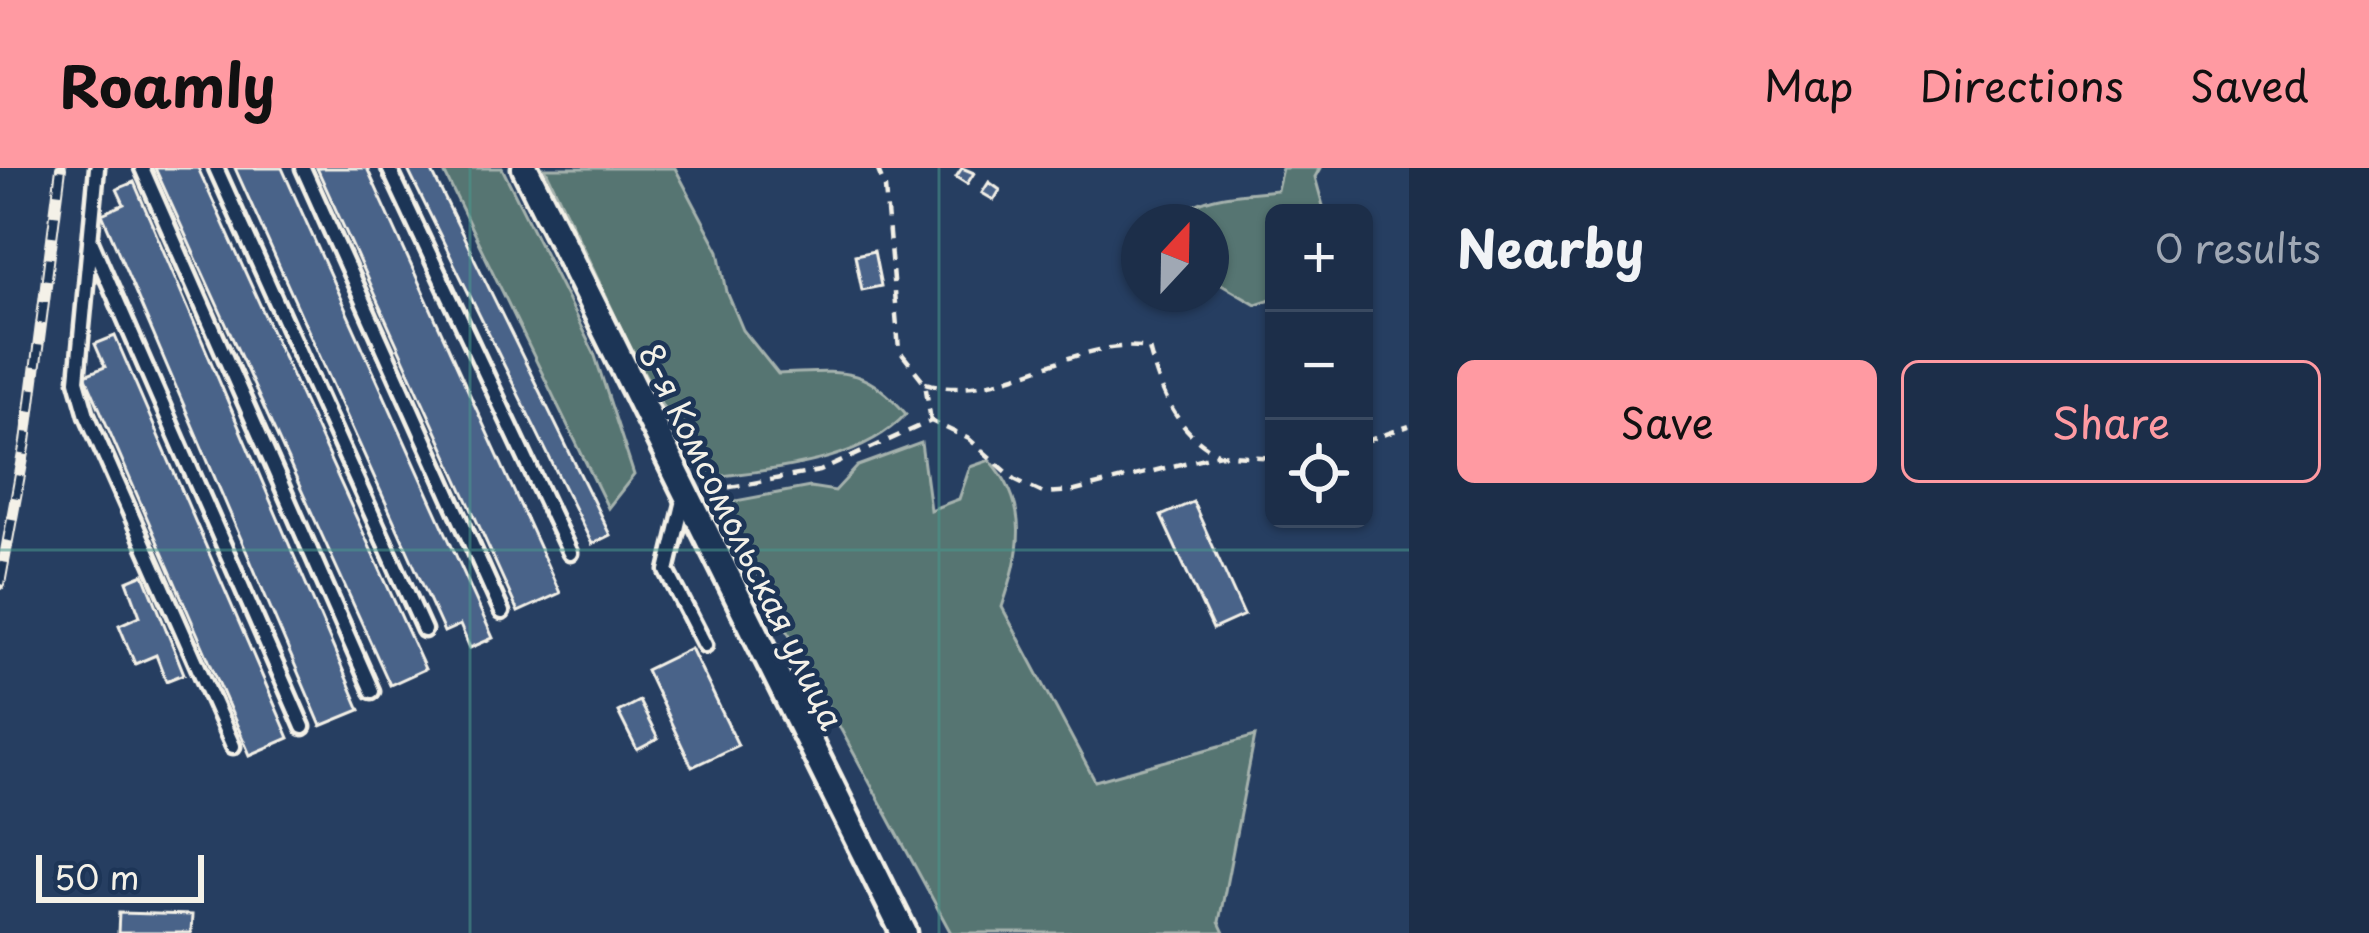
<!DOCTYPE html>
<meta charset="utf-8">
<style>
:root{--surface:#1c2e49;--page:#253650;--text:#f1f3f6;--muted:#a0a8b4;--line:#3a4a61;--accent:#ff9aa2}
body{margin:0;font-family:"Playpen Sans",sans-serif;background:var(--page);color:var(--text)}
.controls{position:absolute;right:36px;top:36px;display:grid;overflow:hidden;border-radius:18px;box-shadow:0 3px 9px #0004}
.controls button{width:108px;height:108px;display:grid;place-items:center;padding:0;border:0;border-bottom:3px solid var(--line);background:var(--surface);color:var(--text);font:60px sans-serif}
.compass{position:absolute;left:1121px;top:36px;width:108px;height:108px;border-radius:50%;background:var(--surface);box-shadow:0 3px 9px #0004;rotate:22deg}
.scale{position:absolute;left:36px;bottom:30px;width:168px;box-sizing:border-box;padding-left:12px;border:6px solid #f4f1e8;border-top:0;font-size:33px;line-height:42px;white-space:nowrap;color:#f4f1e8;-webkit-text-stroke:9px #1d3557;paint-order:stroke}
.list{margin:0;padding:0;list-style:none}
h2{display:flex;justify-content:space-between;align-items:center;height:156px;margin:0;padding:0 48px;font-size:51px}
h2 small{font-size:39px;font-weight:400;color:var(--muted)}
.actions{display:flex;gap:24px;padding:36px 48px}
.actions a{flex:1;padding:27px 0;border:3px solid var(--accent);border-radius:18px;text-align:center;font-size:42px;color:var(--accent)}
.actions .main{background:var(--accent);color:#111}
.icon{flex:none;width:66px;height:66px;fill:none;stroke:currentColor;stroke-width:2;stroke-linecap:round;stroke-linejoin:round}
.map{position:relative;flex:none;width:1409px;height:765px;overflow:hidden}
header{display:flex;align-items:center;gap:72px;box-sizing:border-box;height:168px;padding:0 60px;background:var(--accent);color:#111}
header strong{font-size:57px}
nav{display:flex;gap:66px;margin-inline-start:auto;font-size:42px}
main{display:flex}
aside{flex:1;background:var(--surface)}
.map>svg:first-child{display:block}
.green{fill:#567472;stroke:#a5b2ad;stroke-width:3}
.building{fill:#4a6389;stroke:#f4f1e8;stroke-width:3}
.lines{fill:none;stroke-linecap:round;stroke-linejoin:round}
.service-casing{stroke:#f4f1e8;stroke-width:21}
.minor-casing{stroke:#f4f1e8;stroke-width:33}
.path{stroke:#f4f1e8;stroke-width:4.5;stroke-dasharray:12 9;stroke-linecap:butt}
.service{stroke:#1d3557;stroke-width:12}
.minor{stroke:#1d3557;stroke-width:24}
.rail-casing{stroke:#f4f1e8;stroke-width:12}
.rail{stroke:#1d3557;stroke-width:8;stroke-dasharray:22;stroke-linecap:butt}
.grid{fill:none;stroke:#48958c;stroke-width:3;stroke-opacity:0.55}
.labels{text-anchor:middle;dominant-baseline:central;stroke-width:10;stroke-linejoin:round;paint-order:stroke}
.street-label{font-size:33px;fill:#f4f1e8;stroke:#1d3557}
</style>
<header>
<strong>Roamly</strong>
<nav><a>Map</a><a>Directions</a><a>Saved</a></nav>
</header>
<main>
<div class="map">
<svg width="1409" height="765" viewBox="0 0 1409 765">
<rect width="100%" height="100%" fill="#263e61"/>
<filter id="ink" filterUnits="userSpaceOnUse"><feTurbulence type="fractalNoise" baseFrequency=".00833" numOctaves="2"/><feDisplacementMap in="SourceGraphic" scale="24" xChannelSelector="R" yChannelSelector="G"/><feConvolveMatrix kernelMatrix="1 2 1 2 8 2 1 2 1" color-interpolation-filters="sRGB"/></filter>
<g filter="url(#ink)">
<path class="green" d="M 442,0 L 502,0 L 594,185 L 634,307 L 608,340 Z
M 545,0 L 675,0 L 719,83 L 727,124 L 743,162 L 778,206 C 838,204 863,195 906,246 C 857,298 771,300 703,311 L 631,181 Z
M 1282,0 L 1320,0 L 1315,9 L 1325,45 L 1274,45 L 1274,130 L 1256,136 L 1211,110 L 1211,54 L 1175,53 C 1195,25 1245,26 1277,22 Z
M 921,275 L 930,342 L 959,331 L 970,299 L 990,292 C 1031,338 1021,384 1002,439 L 1095,613 L 1255,568 L 1219,754 L 1224,765 L 951,765 L 719,336 L 810,319 L 835,323 L 858,298 Z"/>
<path class="building" d="M 155,0 L 198,0 L 425,501 L 390,517 Z
M 235,0 L 282,0 L 493,470 L 470,480 L 460,457 L 444,464 Z
M 317,0 L 367,0 L 560,425 L 518,444 Z
M 407,0 L 430,0 L 610,367 L 592,376 Z
M 962,0 L 974,5 L 967,16 L 956,9 Z
M 134,14 L 360,542 L 321,558 L 102,46 L 124,36 L 117,21 Z
M 989,14 L 1000,22 L 994,32 L 982,25 Z
M 874,83 L 881,118 L 862,122 L 855,87 Z
M 115,168 L 289,570 L 250,587 L 85,207 L 105,199 L 95,176 Z
M 1193,334 L 1244,447 L 1213,461 L 1161,348 Z
M 144,406 L 184,506 L 166,513 L 156,487 L 135,496 L 119,457 L 140,448 L 127,413 Z
M 691,480 L 738,577 L 692,599 L 646,502 Z
M 639,533 L 658,571 L 637,582 L 618,544 Z
M 119,745 L 192,747 L 191,765 L 118,765 Z"/>
<g class="lines">
<g class="service-casing">
<path id="service" d="M 97,0 L 77,212 L 87,247 L 233,578
M 142,0 L 372,523
M 216,0 L 424,462
M 303,0 L 502,444
M 389,0 L 570,385
M 90,71 L 303,559
M 685,328 L 667,403 L 705,477"/>
</g>
<g class="minor-casing">
<path id="minor" d="M 525,0 L 904,765"/>
</g>
<path class="path" d="M 877,0 L 885,20 L 899,182 L 925,215 L 931,253
M 925,215 C 1001,236 1073,168 1149,180 C 1160,224 1177,266 1220,286
M 1364,274 L 1409,258
M 708,323 L 820,303 L 931,253 L 969,271 L 1016,312 L 1043,325 L 1075,323 L 1220,286 L 1274,290"/>
<use href="#service" class="service"/>
<use href="#minor" class="minor"/>
<g class="rail-casing">
<path id="rail" d="M 0,416 L 26,274 L 61,0"/>
</g>
<use href="#rail" class="rail"/>
</g>
</g>
<path class="grid" d="M 470,0 L 470,765M 939,0 L 939,765M 0,382 L 1409,382"/>
<g class="labels">
<g class="street-label">
<text transform="translate(743 368) rotate(64)">8-я Комсомольская улица</text>
</g>
</g>
</svg>
<div class="controls">
<button>+</button>
<button>−</button>
<button><svg class="icon" aria-label="locate" viewBox="0 0 24 24"><circle cx="12" cy="12" r="6"/><path d="M12 2v4M12 18v4M2 12h4M18 12h4"/></svg></button>
</div>
<svg class="compass" viewBox="-18 -18 36 36"><path d="M0-13l5 13h-10z" fill="#e53935"/><path d="M0 13l5-13h-10z" fill="#a0a8b4"/></svg>
<div class="scale">50 m</div>
</div>
<aside>
<h2>Nearby<small>0 results</small></h2>
<ul class="list">
</ul>
<div class="actions"><a class="main">Save</a><a>Share</a></div>
</aside>
</main>
